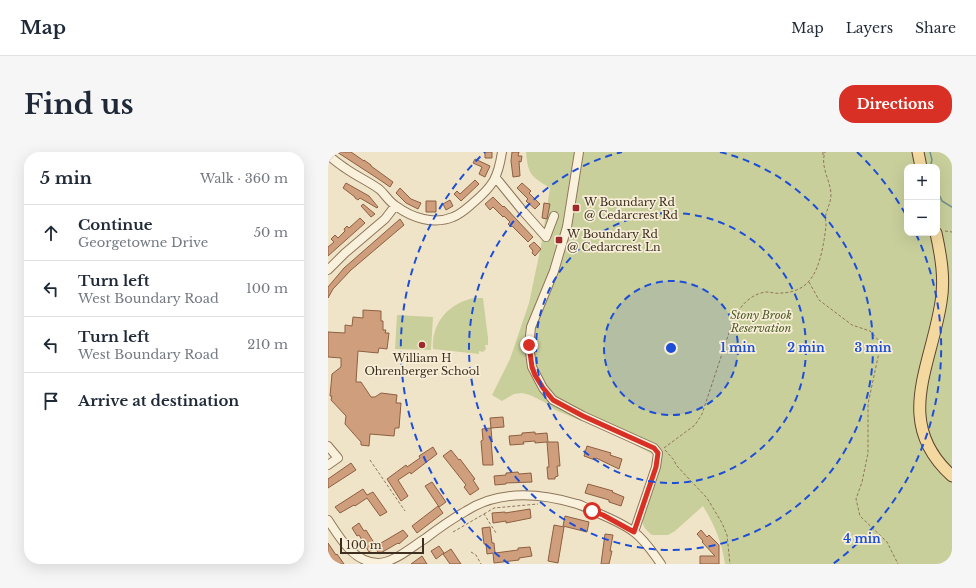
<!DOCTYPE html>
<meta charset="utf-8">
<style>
:root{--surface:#fff;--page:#f6f6f7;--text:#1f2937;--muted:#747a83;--line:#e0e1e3;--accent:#d93025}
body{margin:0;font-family:"Libre Baskerville",serif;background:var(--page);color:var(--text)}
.controls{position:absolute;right:12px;top:12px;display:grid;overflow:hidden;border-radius:8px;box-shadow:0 4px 16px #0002}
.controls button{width:36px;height:36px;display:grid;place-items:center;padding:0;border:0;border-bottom:1px solid var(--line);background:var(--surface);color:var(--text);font:20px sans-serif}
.scale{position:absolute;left:12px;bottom:10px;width:84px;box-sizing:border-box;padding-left:4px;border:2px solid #3d2e20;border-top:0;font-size:11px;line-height:14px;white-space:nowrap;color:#3d2e20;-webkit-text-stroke:3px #f7eed8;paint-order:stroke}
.stop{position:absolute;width:12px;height:12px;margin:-9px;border:3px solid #d93025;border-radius:50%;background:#fff}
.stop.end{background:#d93025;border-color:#fff;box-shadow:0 1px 4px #0008}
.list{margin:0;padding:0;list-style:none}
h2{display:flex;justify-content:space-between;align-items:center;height:52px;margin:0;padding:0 16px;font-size:17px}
h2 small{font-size:13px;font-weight:400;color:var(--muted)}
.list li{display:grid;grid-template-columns:26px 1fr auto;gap:12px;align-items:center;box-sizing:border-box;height:56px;padding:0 16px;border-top:1px solid var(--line)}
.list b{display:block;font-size:15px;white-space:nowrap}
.list p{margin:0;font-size:13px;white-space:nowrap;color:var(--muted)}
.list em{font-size:13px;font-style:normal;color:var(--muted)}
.icon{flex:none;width:22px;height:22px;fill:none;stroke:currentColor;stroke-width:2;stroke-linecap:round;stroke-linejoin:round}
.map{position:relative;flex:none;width:624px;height:412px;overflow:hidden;border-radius:16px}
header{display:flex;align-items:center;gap:24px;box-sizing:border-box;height:56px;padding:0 20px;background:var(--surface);border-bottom:1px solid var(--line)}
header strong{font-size:19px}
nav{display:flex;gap:22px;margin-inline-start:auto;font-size:14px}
.intro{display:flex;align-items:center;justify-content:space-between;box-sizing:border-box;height:96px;padding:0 24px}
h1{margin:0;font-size:28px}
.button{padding:10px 18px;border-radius:16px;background:var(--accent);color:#fff;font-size:14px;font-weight:700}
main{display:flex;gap:24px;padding:0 24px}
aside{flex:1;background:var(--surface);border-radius:16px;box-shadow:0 4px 16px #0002}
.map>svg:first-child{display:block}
.green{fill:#c9cf9b;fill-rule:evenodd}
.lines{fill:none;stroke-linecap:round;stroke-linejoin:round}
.stream{stroke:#6f938a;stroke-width:1.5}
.building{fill:#cf9f7d;stroke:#8d5f41}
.minor-casing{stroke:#8d765c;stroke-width:10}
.major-casing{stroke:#5b4430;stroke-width:13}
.path{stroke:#8d765c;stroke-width:1;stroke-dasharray:3 2;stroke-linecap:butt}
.minor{stroke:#faf1dc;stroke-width:8}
.major{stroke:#f3d9a0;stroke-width:11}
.route{stroke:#d93025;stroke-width:5}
.ring{fill:none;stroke:#1d4ed8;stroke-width:2;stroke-dasharray:7 5}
.poi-dot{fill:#9e2a2b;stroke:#f7eed8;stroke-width:1.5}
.labels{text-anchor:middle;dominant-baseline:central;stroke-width:3.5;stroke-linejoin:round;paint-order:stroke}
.poi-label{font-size:11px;fill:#3d2e20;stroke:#f7eed8;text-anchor:start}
.park-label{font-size:11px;font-style:italic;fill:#4d5a26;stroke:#f7eed8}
.centre{fill:#1d4ed8;stroke:#f7eed8;stroke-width:2}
.ring-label{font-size:12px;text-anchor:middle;font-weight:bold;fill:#1d4ed8;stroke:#f7eed8;stroke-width:3.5;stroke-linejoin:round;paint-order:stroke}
</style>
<header>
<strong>Map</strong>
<nav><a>Map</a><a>Layers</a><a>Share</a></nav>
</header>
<div class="intro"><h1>Find us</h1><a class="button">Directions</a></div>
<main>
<aside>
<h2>5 min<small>Walk · 360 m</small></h2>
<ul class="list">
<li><svg class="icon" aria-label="ahead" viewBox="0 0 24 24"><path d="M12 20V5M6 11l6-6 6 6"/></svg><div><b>Continue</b><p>Georgetowne Drive</p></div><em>50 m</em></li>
<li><svg class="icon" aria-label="left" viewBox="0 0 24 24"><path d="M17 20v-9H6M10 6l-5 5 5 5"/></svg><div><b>Turn left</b><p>West Boundary Road</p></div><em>100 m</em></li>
<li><svg class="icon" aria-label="left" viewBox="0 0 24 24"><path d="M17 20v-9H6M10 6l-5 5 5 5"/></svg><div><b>Turn left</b><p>West Boundary Road</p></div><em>210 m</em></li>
<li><svg class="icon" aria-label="arrive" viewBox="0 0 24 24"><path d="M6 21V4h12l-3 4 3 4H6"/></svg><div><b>Arrive at destination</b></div></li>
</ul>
</aside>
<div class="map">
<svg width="624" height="412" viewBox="0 0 624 412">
<rect width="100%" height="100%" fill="#f0e4c8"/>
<path class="green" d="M 198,0 L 624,0 L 624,412 L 397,412 C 394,390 386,372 375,354 L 347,379 L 340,383 L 324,383 C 316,377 314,372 313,363 L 330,305 L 286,282 L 227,258 L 216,250 L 202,243 L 194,241 L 186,242 L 174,249 L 164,243 L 182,207 L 201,151 L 213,94 L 222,36 C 203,24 200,23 198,0 ZM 579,15 L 609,15 L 609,81 L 579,81 Z
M 146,146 L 155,146 L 160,186 L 160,193 L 157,193 L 158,197 L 155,200 L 151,199 L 151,202 L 105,197 C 103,171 121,151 146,146 Z
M 69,163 L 105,165 L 103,198 L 67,197 Z"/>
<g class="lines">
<path class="stream" d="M 602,0 L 604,8 L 602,15
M 609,38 L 614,49 L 624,55"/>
</g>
<path class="building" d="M 9,0 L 23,0 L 36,9 L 36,8 L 43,13 L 43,14 L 65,30 L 62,35 L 52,28 Z
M 157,0 L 164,0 L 164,6 L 157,6 Z
M 184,0 L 191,0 L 190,4 L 194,4 L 193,10 L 191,9 L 192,24 L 185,25 L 183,9 Z
M 147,7 L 162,14 L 157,25 L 151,22 L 154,15 L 145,11 Z
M 147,28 L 151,32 L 133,49 L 126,42 L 129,39 L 132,42 Z
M 18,31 L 41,44 L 50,55 L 49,56 L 32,46 L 30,48 L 27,46 L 27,45 L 15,36 Z
M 194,31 L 203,39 L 201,41 L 212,52 L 207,57 L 198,49 L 200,47 L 189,36 Z
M 72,36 L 83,47 L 93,51 L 90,57 L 78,51 L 68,41 Z
M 165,45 L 175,55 L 176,54 L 205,85 L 200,90 L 184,74 L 183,75 L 180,72 L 182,70 L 176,64 L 175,65 L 165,55 L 162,58 L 157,52 Z
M 122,48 L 125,54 L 118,58 L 115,52 Z
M 98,49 L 108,49 L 108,60 L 98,60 Z
M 216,51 L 222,52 L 219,67 L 214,66 Z
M 35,52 L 47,62 L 43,65 L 33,54 Z
M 32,66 L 37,71 L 0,104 L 0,95 L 6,90 L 3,87 L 7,83 L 10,86 L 17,79 L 16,77 L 19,74 L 21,76 Z
M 72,67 L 76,73 L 23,118 L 5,137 L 0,146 L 0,135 L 16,116 Z
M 206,90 L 213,97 L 207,104 L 204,101 L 205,99 L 201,94 Z
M 35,158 L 53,159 L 53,169 L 55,169 L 55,178 L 58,178 L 57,181 L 61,181 L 59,197 L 51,196 L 50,201 L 30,199 L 28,230 L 33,230 L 43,245 L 47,245 L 53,241 L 69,243 L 68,251 L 73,251 L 71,276 L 67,276 L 66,284 L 42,282 L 41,294 L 33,293 L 33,290 L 17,272 L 18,264 L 3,248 L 4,244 L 2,244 L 4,222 L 13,215 L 13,206 L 0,205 L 0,180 L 17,181 L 17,173 L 24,174 L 25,165 L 35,166 Z
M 175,265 L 176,275 L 163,276 L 162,266 Z
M 163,276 L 164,288 L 163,288 L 165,313 L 155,313 L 153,289 L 155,288 L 154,277 Z
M 207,280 L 207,282 L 219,281 L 220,290 L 230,290 L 232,314 L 229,314 L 230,324 L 227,325 L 227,327 L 220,327 L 219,315 L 221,315 L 219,290 L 207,291 L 207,289 L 195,290 L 196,292 L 182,293 L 181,284 L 194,283 L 194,281 Z
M 259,294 L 283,301 L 282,303 L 294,307 L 291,317 L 268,306 L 267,308 L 256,304 Z
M 105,295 L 109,302 L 83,322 L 82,320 L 70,328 L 80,344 L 73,349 L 59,327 L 78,313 L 79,315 L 92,306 L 91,304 Z
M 123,298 L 131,308 L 132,307 L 147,327 L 145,328 L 151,337 L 142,343 L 136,335 L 138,333 L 115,304 Z
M 23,311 L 28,318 L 0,336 L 0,327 Z
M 190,320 L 191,322 L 203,321 L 204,330 L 178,331 L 178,332 L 167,333 L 166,324 L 178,323 L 178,321 Z
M 104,330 L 118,350 L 111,355 L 97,334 Z
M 260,332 L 285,339 L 284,340 L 296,345 L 293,354 L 281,350 L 281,348 L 257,341 Z
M 35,337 L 39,343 L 45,340 L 59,360 L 52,364 L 39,346 L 27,354 L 26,353 L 12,361 L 7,355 Z
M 110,354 L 115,361 L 89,381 L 84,374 Z
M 202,357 L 203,366 L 178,371 L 178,369 L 165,371 L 164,361 L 177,360 L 177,361 Z
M 237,364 L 261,370 L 259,380 L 235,374 Z
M 31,371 L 36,379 L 38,378 L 48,394 L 75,378 L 80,384 L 71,392 L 70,391 L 51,402 L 47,395 L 41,400 L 31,383 L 29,384 L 24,376 Z
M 226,373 L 236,375 L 230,411 L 220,409 Z
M 162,375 L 164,391 L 166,391 L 167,401 L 190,398 L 190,396 L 202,395 L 204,404 L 191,406 L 191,408 L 166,411 L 165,401 L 159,402 L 158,392 L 156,392 L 154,376 Z
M 373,378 L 379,385 L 381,383 L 391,393 L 391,412 L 372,412 L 372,404 L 387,404 L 374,390 L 375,389 L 369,382 Z
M 277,382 L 285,383 L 282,399 L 284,399 L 281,412 L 273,412 Z
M 0,391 L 8,403 L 9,402 L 16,412 L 4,412 L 0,406 Z
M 111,394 L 116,401 L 108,407 L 103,399 Z
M 123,397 L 133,412 L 122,412 L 115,402 Z
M 94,404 L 99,412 L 83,412 Z"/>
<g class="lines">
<g class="minor-casing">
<path id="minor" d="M 251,0 L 239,75 L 226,119 L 203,175 L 201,193 L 204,215 L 215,236 L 225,248 L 255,264 L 326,296 L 330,301 L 328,315 L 306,380
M 0,3 C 6,8 11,12 17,16 C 28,24 40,29 51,37 C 57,42 61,50 68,54 C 84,66 106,73 125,65 C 133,62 139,56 145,51 C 165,34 170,26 174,0
M 168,26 L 194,58 L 218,85
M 218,85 L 226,64
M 0,118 L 17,101 L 57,67 L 67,54
M 0,294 L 10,306 L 0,313
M 0,368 C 12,386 25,410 50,411 C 66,411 85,394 98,386 C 111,376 124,367 138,359 C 172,337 212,341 249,352 C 254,353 260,357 265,359 C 279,365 294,371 306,380 C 317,388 325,401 333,412"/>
</g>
<g class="major-casing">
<path id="major" d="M 590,0 L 593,15
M 608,81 C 613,104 617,127 613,150 C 603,215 565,271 624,324"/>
</g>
<path class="path" d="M 495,0 L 495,5
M 617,79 L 624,80
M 481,130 L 491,148 L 524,173 L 542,179 L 553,191 L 540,252 L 540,301 L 534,330 L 528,347 L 532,364 L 559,390 L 570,412
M 336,296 L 367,273 L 374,262 L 405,169 C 411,155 422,142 438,140 C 443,140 448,142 453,141 C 463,141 475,137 481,129 C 492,117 496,91 498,74 C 498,70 497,66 498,62 C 500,55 503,50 503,42 C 502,27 492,15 497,0
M 337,298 L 346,308 L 348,313 L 379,346 L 394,371 L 399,383 L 402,412
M 42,308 L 77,359
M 156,362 L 166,356 L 210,352
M 125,380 L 156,362 L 168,381
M 143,400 L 148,403 L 153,412"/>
<use href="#minor" class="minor"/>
<use href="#major" class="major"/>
</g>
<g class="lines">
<path class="route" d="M 201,193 L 204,215 L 207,223 L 215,236 L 225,248 L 255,264 L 326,296 L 330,301 L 328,315 L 306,380 L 275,363 L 264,359"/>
</g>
<circle cx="343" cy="196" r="67" fill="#1d4ed8" fill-opacity=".12"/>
<g class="ring">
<circle cx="343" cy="196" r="67"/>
<circle cx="343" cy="196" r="135"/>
<path d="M392 0A202 202 0 1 1 294 0"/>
<path d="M181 412A270 270 0 0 1 157 0M529 0A270 270 0 0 1 578 63M588 82A270 270 0 0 1 505 412"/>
</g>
<g class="poi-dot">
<rect x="244" y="52" width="8" height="8" rx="2"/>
<rect x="227" y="84" width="8" height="8" rx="2"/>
<circle cx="94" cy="193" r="4"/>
</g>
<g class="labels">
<g class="poi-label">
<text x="256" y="50">W Boundary Rd<tspan x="256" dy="13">@ Cedarcrest Rd</tspan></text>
<text x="239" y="82">W Boundary Rd<tspan x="239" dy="13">@ Cedarcrest Ln</tspan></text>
<text x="94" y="206" text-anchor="middle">William H<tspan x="94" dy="13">Ohrenberger School</tspan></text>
</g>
<g class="park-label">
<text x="433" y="163">Stony Brook<tspan x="433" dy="13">Reservation</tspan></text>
</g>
</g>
<circle cx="343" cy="196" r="6" class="centre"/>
<g class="ring-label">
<text x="410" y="200">1 min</text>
<text x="478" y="200">2 min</text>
<text x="545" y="200">3 min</text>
<text x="534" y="391">4 min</text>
</g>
</svg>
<div class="controls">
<button>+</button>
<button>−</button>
</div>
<div class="scale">100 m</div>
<div class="stop" style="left:264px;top:359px"></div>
<div class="stop end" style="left:201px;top:193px"></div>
</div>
</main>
